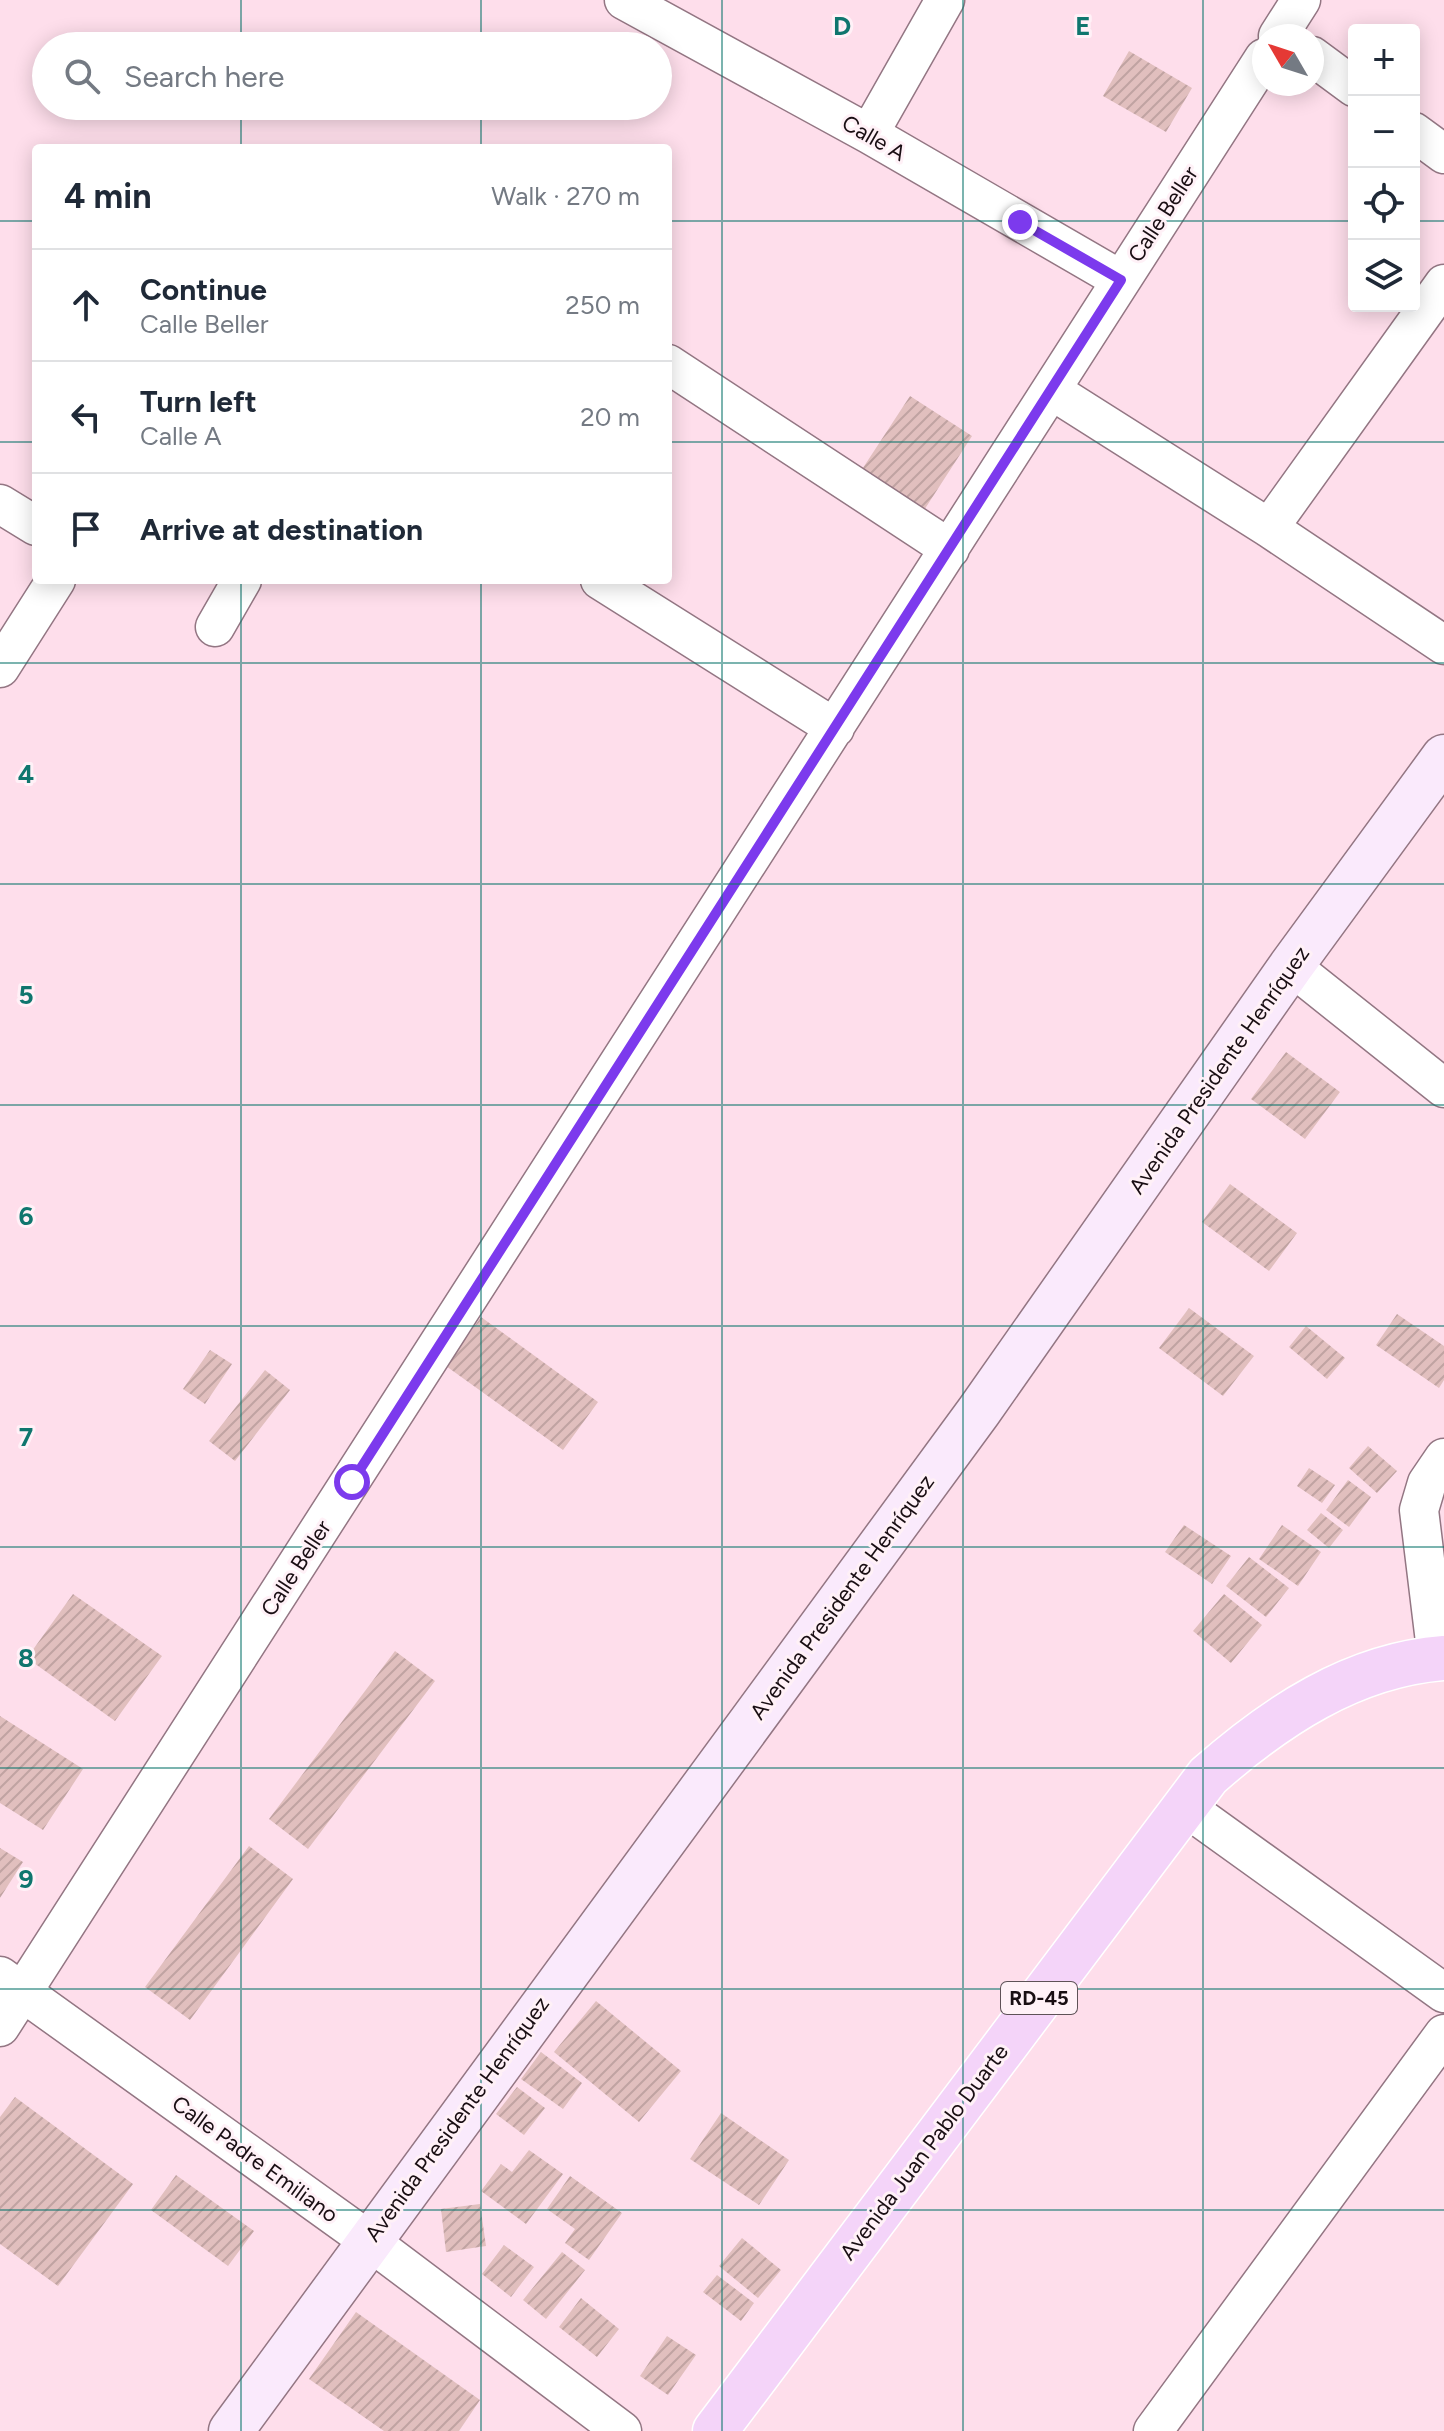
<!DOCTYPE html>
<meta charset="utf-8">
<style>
:root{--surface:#fff;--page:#f2f2f3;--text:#1f2937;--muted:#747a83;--line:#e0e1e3}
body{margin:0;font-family:Figtree,sans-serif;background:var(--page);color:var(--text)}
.controls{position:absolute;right:24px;top:24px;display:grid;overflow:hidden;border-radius:8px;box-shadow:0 4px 20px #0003}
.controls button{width:72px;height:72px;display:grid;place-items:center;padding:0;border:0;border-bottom:2px solid var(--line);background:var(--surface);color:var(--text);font:40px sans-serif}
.compass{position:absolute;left:1252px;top:24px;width:72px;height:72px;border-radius:50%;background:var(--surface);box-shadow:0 4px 20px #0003;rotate:309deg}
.stop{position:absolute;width:24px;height:24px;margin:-18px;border:6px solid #7c3aed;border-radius:50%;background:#fff}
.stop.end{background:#7c3aed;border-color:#fff;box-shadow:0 2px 8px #0008}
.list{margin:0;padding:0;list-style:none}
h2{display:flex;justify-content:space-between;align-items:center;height:104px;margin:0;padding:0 32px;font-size:34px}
h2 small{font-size:26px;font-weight:400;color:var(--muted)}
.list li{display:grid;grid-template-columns:52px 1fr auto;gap:24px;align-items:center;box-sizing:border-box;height:112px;padding:0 32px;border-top:2px solid var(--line)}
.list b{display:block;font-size:30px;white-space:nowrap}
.list p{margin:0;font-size:26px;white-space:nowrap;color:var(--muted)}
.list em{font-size:26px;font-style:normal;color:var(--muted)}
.icon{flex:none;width:44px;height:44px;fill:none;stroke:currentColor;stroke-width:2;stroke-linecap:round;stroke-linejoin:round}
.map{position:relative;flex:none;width:1444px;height:2431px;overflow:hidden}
.search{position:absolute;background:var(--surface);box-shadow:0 4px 20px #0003;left:32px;top:32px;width:640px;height:88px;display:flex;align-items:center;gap:20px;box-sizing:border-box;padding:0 28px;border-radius:44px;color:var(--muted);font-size:30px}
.panel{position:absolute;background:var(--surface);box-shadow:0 4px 20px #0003;left:32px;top:144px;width:640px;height:440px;border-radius:8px}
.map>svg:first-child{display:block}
.building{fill:url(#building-hatch)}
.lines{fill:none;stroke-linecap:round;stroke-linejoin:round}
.street-casing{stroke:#937683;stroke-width:41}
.secondary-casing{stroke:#937683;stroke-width:47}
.primary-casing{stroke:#fff;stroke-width:47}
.street{stroke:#fff;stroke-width:38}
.secondary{stroke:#faeafc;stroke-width:44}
.primary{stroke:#f4d4f9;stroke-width:44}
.route{stroke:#7c3aed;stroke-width:10}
.grid{fill:none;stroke:#0f766e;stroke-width:2;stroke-opacity:0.55}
.labels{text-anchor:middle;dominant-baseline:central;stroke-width:6;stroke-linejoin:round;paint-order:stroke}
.shield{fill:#fff1f7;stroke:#5e5257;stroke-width:2}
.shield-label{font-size:20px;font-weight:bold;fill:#190e13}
.street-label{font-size:22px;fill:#190e13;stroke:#fff1f7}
.grid-label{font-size:26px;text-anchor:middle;font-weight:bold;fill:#0f766e;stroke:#fff1f7;stroke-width:6;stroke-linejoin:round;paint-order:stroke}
</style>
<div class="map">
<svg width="1444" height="2431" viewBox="0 0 1444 2431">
<defs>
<pattern id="building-hatch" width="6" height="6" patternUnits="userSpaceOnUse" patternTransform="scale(2)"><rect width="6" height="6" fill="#e1bfbe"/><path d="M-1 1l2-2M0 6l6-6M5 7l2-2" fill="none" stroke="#c0a3a2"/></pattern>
</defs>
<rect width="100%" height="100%" fill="#fedeeb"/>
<path class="building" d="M 1129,51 L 1192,88 L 1166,132 L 1103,96 Z
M 910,396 L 972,436 L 919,518 L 857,477 Z
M 1286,1052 L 1340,1092 L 1305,1139 L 1251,1099 Z
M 1230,1184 L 1297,1233 L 1269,1271 L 1202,1222 Z
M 1189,1308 L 1254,1356 L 1223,1396 L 1159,1348 Z
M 1397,1314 L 1444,1346 L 1444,1380 L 1439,1388 L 1376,1345 Z
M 481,1317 L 598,1402 L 563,1450 L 446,1366 Z
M 1306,1326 L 1345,1358 L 1327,1379 L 1289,1347 Z
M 210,1350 L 232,1364 L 205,1404 L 183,1389 Z
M 265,1370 L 290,1390 L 235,1461 L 209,1441 Z
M 1368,1446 L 1397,1471 L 1377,1493 L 1349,1468 Z
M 1309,1468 L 1335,1485 L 1322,1503 L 1297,1486 Z
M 1348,1480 L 1371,1497 L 1349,1527 L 1326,1510 Z
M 1321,1513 L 1343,1530 L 1329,1548 L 1307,1530 Z
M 1184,1525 L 1231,1556 L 1212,1584 L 1165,1552 Z
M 1282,1525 L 1321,1552 L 1298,1586 L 1259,1559 Z
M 1249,1557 L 1289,1588 L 1266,1617 L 1226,1586 Z
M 73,1594 L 162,1656 L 115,1721 L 27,1658 Z
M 1224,1594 L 1262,1625 L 1231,1663 L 1193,1631 Z
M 395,1651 L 435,1681 L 308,1849 L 269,1819 Z
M 0,1716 L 83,1769 L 43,1830 L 0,1803 Z
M 249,1846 L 293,1879 L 190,2020 L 145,1987 Z
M 0,1848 L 23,1862 L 0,1898 Z
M 596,2001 L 681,2071 L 639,2122 L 554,2052 Z
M 541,2052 L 582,2083 L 563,2109 L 521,2079 Z
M 517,2087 L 545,2108 L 524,2135 L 496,2114 Z
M 15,2097 L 133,2184 L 58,2286 L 0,2244 L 0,2117 Z
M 721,2113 L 789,2160 L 759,2205 L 690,2159 Z
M 529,2150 L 563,2174 L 526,2224 L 481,2191 L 501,2164 L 512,2172 Z
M 176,2175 L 254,2231 L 228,2266 L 151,2210 Z
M 570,2176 L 622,2213 L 589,2260 L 565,2243 L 575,2229 L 547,2209 Z
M 480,2204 L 486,2246 L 446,2252 L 441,2209 Z
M 742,2238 L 781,2270 L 758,2298 L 719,2266 Z
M 504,2245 L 534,2267 L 511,2297 L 482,2274 Z
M 562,2252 L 585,2270 L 546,2319 L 523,2300 Z
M 717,2275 L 754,2303 L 741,2321 L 703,2292 Z
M 581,2298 L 619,2329 L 597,2357 L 559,2327 Z
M 356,2312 L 480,2400 L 459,2431 L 384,2431 L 309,2379 Z
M 667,2336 L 696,2355 L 668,2395 L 640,2376 Z"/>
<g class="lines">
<g class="street-casing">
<path id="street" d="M 624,0 L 869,134 L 1121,280
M 1278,36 L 1301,0
M 1312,56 L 1354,87
M 1414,132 L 1444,154
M 869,134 L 945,0
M 668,364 L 950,549
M 1051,390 L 1269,528 L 1444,645
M 0,504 L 36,526
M 1269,528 L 1444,284
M 600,580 L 835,728
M 215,627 L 242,580
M 0,668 L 56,580
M 1291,966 L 1444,1088
M 1437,1658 L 1419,1510 L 1427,1483 L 1444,1458
M 1184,1806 L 1444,1993
M 0,1976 L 368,2240 L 622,2431
M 0,2027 L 1264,58
M 1153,2431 L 1444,2034"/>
</g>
<g class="secondary-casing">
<path id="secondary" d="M 231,2431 L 979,1411 L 1291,966 L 1444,757"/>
</g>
<g class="primary-casing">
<path id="primary" d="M 715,2431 L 1208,1776 C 1275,1717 1352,1665 1444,1658"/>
</g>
<use href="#street" class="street"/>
<use href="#secondary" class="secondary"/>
<use href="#primary" class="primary"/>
</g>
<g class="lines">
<path class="route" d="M 352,1482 L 1121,280 L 1020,222"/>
</g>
<path class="grid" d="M 241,0 L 241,46M 481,0 L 481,46M 722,0 L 722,2431M 963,0 L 963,2431M 1203,0 L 1203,2431M 241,106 L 241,148M 481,106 L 481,148M 0,221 L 36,221M 668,221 L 1354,221M 1414,221 L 1444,221M 0,442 L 36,442M 668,442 L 1444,442M 241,580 L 241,2431M 481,580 L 481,2431M 0,663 L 1444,663M 0,884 L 1444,884M 0,1105 L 1444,1105M 0,1326 L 1444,1326M 0,1547 L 1444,1547M 0,1768 L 1444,1768M 0,1989 L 1444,1989M 0,2210 L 1444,2210"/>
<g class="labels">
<rect class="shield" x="1001" y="1982" width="76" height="32" rx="6"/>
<g class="shield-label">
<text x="1039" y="1998">RD-45</text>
</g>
<g class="street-label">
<text transform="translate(874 138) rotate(30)">Calle A</text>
<text transform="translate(1163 214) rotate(-57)">Calle Beller</text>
<text transform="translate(1219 1070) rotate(-55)">Avenida Presidente Henríquez</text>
<text transform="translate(296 1568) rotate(-57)">Calle Beller</text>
<text transform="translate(842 1597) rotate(-54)">Avenida Presidente Henríquez</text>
<text transform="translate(457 2119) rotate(-54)">Avenida Presidente Henríquez</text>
<text transform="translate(924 2152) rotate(-53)">Avenida Juan Pablo Duarte</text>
<text transform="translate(255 2159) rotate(36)">Calle Padre Emiliano</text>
</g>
</g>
<g class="grid-label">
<text x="842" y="35">D</text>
<text x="1083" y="35">E</text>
<text x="26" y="783">4</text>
<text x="26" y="1004">5</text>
<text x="26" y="1225">6</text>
<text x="26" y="1446">7</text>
<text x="26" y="1667">8</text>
<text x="26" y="1888">9</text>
</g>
</svg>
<div class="controls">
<button>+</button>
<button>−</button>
<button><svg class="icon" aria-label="locate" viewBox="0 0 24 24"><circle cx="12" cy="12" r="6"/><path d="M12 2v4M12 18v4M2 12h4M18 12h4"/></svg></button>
<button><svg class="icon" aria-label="layers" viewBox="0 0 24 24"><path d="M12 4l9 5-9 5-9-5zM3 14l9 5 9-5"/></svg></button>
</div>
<svg class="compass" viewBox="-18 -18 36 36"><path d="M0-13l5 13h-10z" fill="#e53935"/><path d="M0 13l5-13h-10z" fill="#747a83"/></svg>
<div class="stop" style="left:352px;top:1482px"></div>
<div class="stop end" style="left:1020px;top:222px"></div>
<div class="search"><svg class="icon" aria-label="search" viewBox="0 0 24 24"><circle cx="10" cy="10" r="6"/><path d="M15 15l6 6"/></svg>Search here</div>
<section class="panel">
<h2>4 min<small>Walk · 270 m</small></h2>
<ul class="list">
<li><svg class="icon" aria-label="ahead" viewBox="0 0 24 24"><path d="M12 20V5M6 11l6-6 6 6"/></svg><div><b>Continue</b><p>Calle Beller</p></div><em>250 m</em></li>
<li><svg class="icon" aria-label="left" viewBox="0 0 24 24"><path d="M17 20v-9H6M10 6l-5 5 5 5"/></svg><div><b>Turn left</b><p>Calle A</p></div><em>20 m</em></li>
<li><svg class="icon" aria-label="arrive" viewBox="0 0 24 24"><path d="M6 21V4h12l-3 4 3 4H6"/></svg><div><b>Arrive at destination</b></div></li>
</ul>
</section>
</div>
